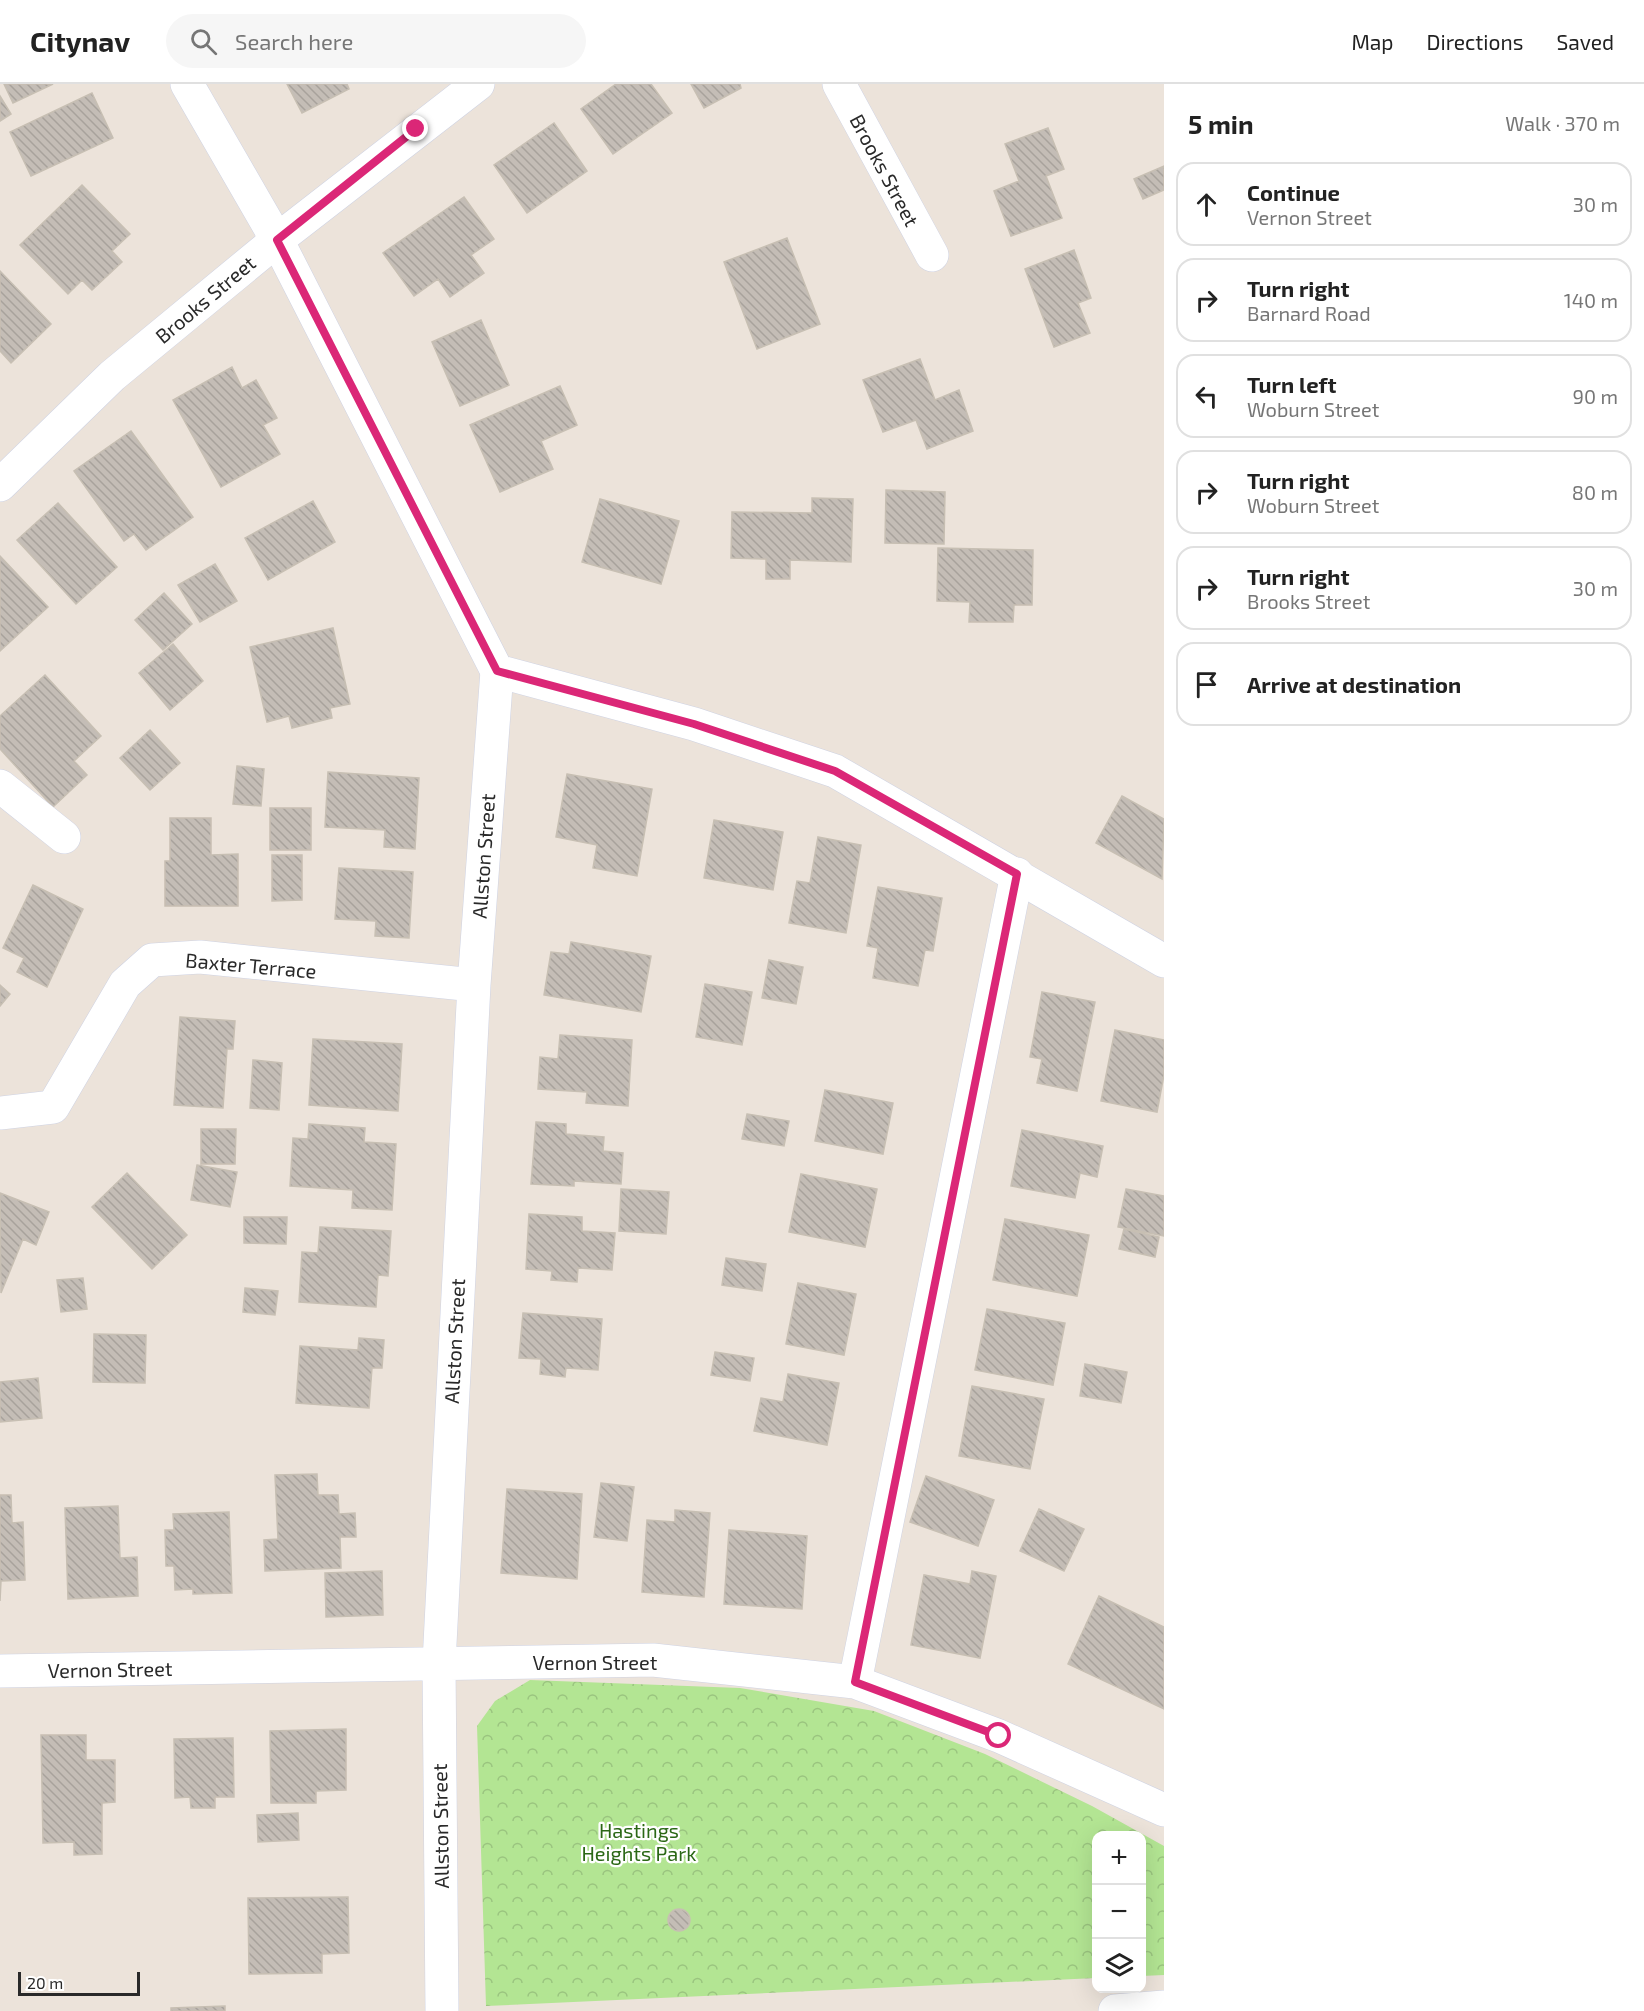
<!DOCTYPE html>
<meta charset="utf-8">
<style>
:root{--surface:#fff;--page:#f6f6f6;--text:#222;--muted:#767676;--line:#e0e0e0}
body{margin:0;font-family:"Exo 2",sans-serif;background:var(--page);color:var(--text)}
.controls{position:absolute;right:18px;bottom:18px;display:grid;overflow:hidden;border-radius:12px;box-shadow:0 6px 24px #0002}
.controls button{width:54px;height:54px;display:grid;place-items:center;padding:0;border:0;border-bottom:2px solid var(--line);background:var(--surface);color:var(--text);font:30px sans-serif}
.scale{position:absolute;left:18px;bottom:15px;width:122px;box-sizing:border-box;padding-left:6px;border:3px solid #292929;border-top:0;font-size:16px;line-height:21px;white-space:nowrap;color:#292929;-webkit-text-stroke:4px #fff;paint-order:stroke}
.stop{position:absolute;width:18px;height:18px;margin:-14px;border:4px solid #db2777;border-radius:50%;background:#fff}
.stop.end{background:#db2777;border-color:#fff;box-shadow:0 2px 6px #0008}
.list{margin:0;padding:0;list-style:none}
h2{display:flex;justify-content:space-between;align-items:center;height:78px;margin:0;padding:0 24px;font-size:26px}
h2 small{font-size:20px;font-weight:400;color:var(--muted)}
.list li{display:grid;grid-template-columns:39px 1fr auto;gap:18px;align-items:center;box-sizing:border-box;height:84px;margin:0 12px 12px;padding:0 12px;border:2px solid var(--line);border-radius:18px}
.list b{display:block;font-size:22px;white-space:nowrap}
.list p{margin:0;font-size:20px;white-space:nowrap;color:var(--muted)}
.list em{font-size:20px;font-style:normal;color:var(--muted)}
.icon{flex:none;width:33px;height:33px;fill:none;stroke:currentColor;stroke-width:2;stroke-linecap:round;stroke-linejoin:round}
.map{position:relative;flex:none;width:1164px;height:1927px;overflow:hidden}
header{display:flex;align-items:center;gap:36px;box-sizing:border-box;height:84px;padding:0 30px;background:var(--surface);border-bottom:2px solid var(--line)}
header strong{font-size:28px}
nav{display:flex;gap:33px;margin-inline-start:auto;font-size:21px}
.search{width:420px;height:54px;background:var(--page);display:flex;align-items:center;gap:15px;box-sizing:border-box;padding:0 21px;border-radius:33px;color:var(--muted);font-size:22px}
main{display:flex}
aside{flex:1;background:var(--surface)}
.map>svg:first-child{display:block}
.park{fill:url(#park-crowns)}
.building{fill:url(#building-back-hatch);stroke:#c7bfb3;stroke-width:1.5}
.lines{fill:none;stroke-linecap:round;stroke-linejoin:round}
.minor-casing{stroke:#cfd3e3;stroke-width:34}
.tertiary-casing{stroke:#cfd3e3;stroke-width:34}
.minor{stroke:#fff;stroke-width:33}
.tertiary{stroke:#fff;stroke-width:33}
.route{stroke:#db2777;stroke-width:8}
.labels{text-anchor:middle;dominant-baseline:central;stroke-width:4.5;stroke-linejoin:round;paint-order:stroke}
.street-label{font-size:20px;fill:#292929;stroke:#fff}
.park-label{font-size:20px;fill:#2b6816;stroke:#fff}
</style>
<header>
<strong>Citynav</strong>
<div class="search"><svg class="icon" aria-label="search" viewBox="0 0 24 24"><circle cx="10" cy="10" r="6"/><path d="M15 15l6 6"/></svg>Search here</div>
<nav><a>Map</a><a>Directions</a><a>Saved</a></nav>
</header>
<main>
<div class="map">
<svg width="1164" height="1927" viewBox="0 0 1164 1927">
<defs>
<pattern id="park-crowns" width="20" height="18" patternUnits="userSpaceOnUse" patternTransform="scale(1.5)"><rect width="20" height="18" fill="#b3e593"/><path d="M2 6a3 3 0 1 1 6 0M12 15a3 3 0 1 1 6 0" fill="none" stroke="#9ac47f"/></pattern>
<pattern id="building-back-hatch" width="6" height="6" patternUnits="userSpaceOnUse" patternTransform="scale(1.5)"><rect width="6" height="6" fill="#c4bdb6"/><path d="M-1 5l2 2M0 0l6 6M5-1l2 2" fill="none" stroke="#a8a29c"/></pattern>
</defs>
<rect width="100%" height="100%" fill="#ece3da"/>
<path class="park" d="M 530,1596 L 740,1604 L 874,1627 L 985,1670 L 1092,1722 L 1164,1762 L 1164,1891 L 1142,1892 L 1142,1752 L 1096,1752 L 1096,1894 L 486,1922 L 477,1642 L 495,1617 Z"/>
<path class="building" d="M 4,0 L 53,0 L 13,19 Z
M 287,0 L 347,0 L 349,5 L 302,29 Z
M 616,0 L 651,0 L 672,29 L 613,70 L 581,25 Z
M 691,0 L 740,0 L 741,4 L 704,24 Z
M 92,9 L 113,54 L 31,92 L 10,48 Z
M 0,12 L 11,30 L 0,37 Z
M 554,39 L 587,87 L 527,129 L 494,81 Z
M 1048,44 L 1064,85 L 1046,92 L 1062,134 L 1011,152 L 994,107 L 1019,97 L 1005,60 Z
M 1164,82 L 1164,106 L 1143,115 L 1134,95 Z
M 82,101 L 130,150 L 112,167 L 122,178 L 92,206 L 82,196 L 68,210 L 20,161 Z
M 464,113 L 494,155 L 471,171 L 484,189 L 450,213 L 438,195 L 414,212 L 383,169 Z
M 787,154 L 820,240 L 757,265 L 724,178 Z
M 1074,166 L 1091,214 L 1078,219 L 1090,249 L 1054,263 L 1025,185 Z
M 0,187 L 51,240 L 11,279 L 0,267 Z
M 481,236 L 509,301 L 460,322 L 432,258 Z
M 920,275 L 935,316 L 959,306 L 973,347 L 927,365 L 916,336 L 883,348 L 863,296 Z
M 232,283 L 242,304 L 256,296 L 277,334 L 263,341 L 280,370 L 221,403 L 173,316 Z
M 560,302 L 577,341 L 541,357 L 553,385 L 500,408 L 470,341 Z
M 131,347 L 193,433 L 146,466 L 134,450 L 124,457 L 74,387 Z
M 886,406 L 945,408 L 944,460 L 885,459 Z
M 812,414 L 853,415 L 851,478 L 790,476 L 790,495 L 766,495 L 766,475 L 731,474 L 732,428 L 812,429 Z
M 600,415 L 679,437 L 661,500 L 582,478 Z
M 313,417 L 335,458 L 268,496 L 245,454 Z
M 58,419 L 117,483 L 76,520 L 17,456 Z
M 938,464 L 1033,466 L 1032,521 L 1014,521 L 1013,538 L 969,538 L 970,518 L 937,517 Z
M 0,472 L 48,523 L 0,567 Z
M 215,480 L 237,517 L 200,538 L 178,501 Z
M 164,509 L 192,540 L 163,566 L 135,536 Z
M 333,544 L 350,620 L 330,624 L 332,634 L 292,644 L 289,632 L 267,638 L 250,563 Z
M 173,560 L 203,597 L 170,626 L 139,589 Z
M 45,591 L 101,652 L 74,677 L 87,691 L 53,723 L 0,665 L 0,632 Z
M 150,646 L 180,679 L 150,706 L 120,674 Z
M 237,682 L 264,685 L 261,722 L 233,720 Z
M 328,688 L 419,694 L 415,765 L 384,763 L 385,746 L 325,743 Z
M 567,690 L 652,705 L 637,792 L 593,784 L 597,761 L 556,753 Z
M 1122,712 L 1164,735 L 1162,795 L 1096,759 Z
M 270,724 L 311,724 L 311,766 L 270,766 Z
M 170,734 L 211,734 L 211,771 L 238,770 L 238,822 L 165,822 L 165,777 L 170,777 Z
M 714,736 L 783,748 L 773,806 L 704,794 Z
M 818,753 L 861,761 L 846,849 L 789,839 L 797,797 L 810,799 Z
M 272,771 L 302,771 L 302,816 L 272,817 Z
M 339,784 L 413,788 L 409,854 L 375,852 L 376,837 L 335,835 Z
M 33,801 L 83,825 L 47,903 L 17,888 L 24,874 L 3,864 Z
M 878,803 L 942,814 L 933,867 L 925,866 L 918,902 L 873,894 L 878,864 L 867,862 Z
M 571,858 L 651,872 L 641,928 L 544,911 L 551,868 L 569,870 Z
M 769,876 L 803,883 L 796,920 L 762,914 Z
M 705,900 L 752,908 L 742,961 L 696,953 Z
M 0,901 L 10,910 L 0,922 Z
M 1042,908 L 1095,918 L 1077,1007 L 1037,999 L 1042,975 L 1030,973 Z
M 180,933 L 235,937 L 233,965 L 227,965 L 223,1024 L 174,1021 Z
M 1115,946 L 1164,956 L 1164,991 L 1157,1028 L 1101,1017 Z
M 560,951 L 632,956 L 628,1022 L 586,1019 L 587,1008 L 538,1005 L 540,973 L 558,975 Z
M 313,955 L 402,960 L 398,1027 L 309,1021 Z
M 253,976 L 282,979 L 279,1026 L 250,1024 Z
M 825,1006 L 893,1019 L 883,1070 L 815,1057 Z
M 747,1030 L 789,1037 L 784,1062 L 742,1055 Z
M 536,1038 L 566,1040 L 566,1050 L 604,1053 L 603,1067 L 623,1069 L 621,1100 L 574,1097 L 574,1102 L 531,1100 Z
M 309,1040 L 365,1044 L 364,1058 L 396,1060 L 392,1126 L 352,1124 L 353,1106 L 290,1102 L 293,1054 L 308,1055 Z
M 201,1045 L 236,1045 L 235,1080 L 201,1080 Z
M 1022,1046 L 1103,1062 L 1097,1093 L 1080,1089 L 1075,1114 L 1011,1102 Z
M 197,1081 L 237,1088 L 230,1123 L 191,1116 Z
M 127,1089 L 187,1151 L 152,1185 L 92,1123 Z
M 801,1090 L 877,1105 L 865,1163 L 789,1148 Z
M 621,1105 L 669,1108 L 666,1150 L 619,1147 Z
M 1126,1105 L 1164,1112 L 1164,1152 L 1118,1143 Z
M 0,1109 L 49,1128 L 36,1161 L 23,1155 L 1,1209 Z
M 529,1130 L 582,1133 L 582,1147 L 615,1149 L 612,1186 L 578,1184 L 577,1198 L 551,1196 L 552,1187 L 526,1185 Z
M 244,1133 L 287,1133 L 286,1160 L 244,1159 Z
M 1005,1135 L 1089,1151 L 1077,1212 L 993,1196 Z
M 320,1143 L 391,1147 L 388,1192 L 378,1191 L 376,1223 L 299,1218 L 302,1168 L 318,1169 Z
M 1124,1145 L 1159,1153 L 1155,1173 L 1119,1165 Z
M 726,1174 L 766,1180 L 762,1207 L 722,1201 Z
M 83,1194 L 87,1225 L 61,1228 L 57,1196 Z
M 798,1199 L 856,1210 L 844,1271 L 786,1260 Z
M 245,1204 L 278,1207 L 275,1231 L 243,1228 Z
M 987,1225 L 1065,1239 L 1053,1301 L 975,1286 Z
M 523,1229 L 602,1235 L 598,1286 L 566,1284 L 565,1293 L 540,1290 L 541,1275 L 519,1274 Z
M 94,1250 L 146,1251 L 145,1299 L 93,1298 Z
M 359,1254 L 384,1256 L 382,1284 L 372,1284 L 369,1324 L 296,1319 L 300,1262 L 358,1266 Z
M 715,1268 L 754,1274 L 750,1297 L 711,1291 Z
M 1085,1280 L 1127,1288 L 1121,1319 L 1080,1312 Z
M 788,1290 L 839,1299 L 827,1361 L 754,1347 L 761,1314 L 783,1318 Z
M 38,1294 L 42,1334 L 0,1338 L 0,1298 Z
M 972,1302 L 1044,1315 L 1030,1385 L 959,1372 Z
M 317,1390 L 318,1411 L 338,1411 L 339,1430 L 355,1429 L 356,1453 L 340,1453 L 341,1484 L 265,1487 L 264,1456 L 278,1455 L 275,1391 Z
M 926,1392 L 994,1416 L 978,1462 L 910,1438 Z
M 601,1399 L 634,1403 L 627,1457 L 594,1453 Z
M 507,1405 L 582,1410 L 577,1495 L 501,1489 Z
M 0,1411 L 11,1411 L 12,1439 L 23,1438 L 25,1496 L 1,1497 L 0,1517 Z
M 118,1422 L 120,1474 L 137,1473 L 138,1512 L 68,1515 L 65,1424 Z
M 1039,1425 L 1084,1445 L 1064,1487 L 1020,1467 Z
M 675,1426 L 710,1429 L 704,1513 L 642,1508 L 647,1436 L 675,1438 Z
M 229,1428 L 232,1509 L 193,1510 L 193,1505 L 175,1506 L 174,1482 L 166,1482 L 165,1446 L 174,1446 L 173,1430 Z
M 729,1446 L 807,1452 L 802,1525 L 724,1520 Z
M 382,1487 L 383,1531 L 326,1533 L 325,1489 Z
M 972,1487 L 996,1492 L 980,1574 L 911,1561 L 924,1491 L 970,1500 Z
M 1099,1512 L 1164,1543 L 1164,1625 L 1068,1580 Z
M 346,1645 L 346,1706 L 316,1707 L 316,1719 L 271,1719 L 270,1647 Z
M 41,1651 L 86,1651 L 86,1676 L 115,1676 L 115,1718 L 102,1719 L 102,1770 L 74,1771 L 74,1758 L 43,1759 Z
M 233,1654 L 234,1713 L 215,1713 L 215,1724 L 191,1724 L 190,1713 L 175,1714 L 174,1655 Z
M 298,1729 L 299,1756 L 258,1758 L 257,1731 Z
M 348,1813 L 349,1869 L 322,1870 L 322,1889 L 249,1890 L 248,1814 Z
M668 1836a11 11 0 1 1 22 0a11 11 0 1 1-22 0Z
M 225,1922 L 225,1927 L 171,1927 L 171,1924 Z"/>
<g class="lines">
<g class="minor-casing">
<path id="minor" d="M 839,0 L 932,171
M 0,401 L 112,292 L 277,156 L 478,0
M 0,702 L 64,753
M 0,1029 L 53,1023 L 125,900 L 152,876 L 200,873 L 474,901
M 0,1587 L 653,1576 L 855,1598 L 999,1652 L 1164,1726
M 855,1598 L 1017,790
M 442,1927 L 439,1579 L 474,901 L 497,587
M 1115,1927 L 1164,1923"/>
</g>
<g class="tertiary-casing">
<path id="tertiary" d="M 187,0 L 277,156 L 497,587 L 694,640 L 835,687 L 1164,877"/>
</g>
<use href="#minor" class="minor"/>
<use href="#tertiary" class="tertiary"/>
</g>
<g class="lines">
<path class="route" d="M 416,45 L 277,156 L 497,587 L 694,640 L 835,687 L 1017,790 L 855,1598 L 999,1652"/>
</g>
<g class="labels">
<g class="street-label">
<text transform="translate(885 86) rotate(62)">Brooks Street</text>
<text transform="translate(205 215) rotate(-40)">Brooks Street</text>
<text transform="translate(483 772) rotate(-86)">Allston Street</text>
<text transform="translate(251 881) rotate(5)">Baxter Terrace</text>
<text transform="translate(454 1257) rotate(-87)">Allston Street</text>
<text x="595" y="1578">Vernon Street</text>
<text transform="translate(110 1585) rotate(-1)">Vernon Street</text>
<text transform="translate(440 1742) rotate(-91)">Allston Street</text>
</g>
<g class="park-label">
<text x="639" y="1746">Hastings<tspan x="639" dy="23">Heights Park</tspan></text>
</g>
</g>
</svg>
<div class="controls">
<button>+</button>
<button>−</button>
<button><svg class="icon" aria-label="layers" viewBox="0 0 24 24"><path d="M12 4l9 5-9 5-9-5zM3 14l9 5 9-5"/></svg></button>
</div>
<div class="scale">20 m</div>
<div class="stop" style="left:999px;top:1652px"></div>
<div class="stop end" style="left:416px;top:45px"></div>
</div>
<aside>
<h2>5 min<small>Walk · 370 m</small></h2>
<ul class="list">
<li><svg class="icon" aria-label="ahead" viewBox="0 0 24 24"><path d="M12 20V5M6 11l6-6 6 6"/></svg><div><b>Continue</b><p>Vernon Street</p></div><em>30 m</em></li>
<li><svg class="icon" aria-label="right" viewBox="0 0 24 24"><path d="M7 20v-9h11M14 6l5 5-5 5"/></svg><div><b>Turn right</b><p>Barnard Road</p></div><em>140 m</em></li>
<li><svg class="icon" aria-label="left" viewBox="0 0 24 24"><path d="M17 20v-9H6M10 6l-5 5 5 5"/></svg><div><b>Turn left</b><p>Woburn Street</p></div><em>90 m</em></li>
<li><svg class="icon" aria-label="right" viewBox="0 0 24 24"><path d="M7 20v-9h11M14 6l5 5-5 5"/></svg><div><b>Turn right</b><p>Woburn Street</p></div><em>80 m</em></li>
<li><svg class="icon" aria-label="right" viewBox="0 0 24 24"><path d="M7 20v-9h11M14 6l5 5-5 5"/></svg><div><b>Turn right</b><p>Brooks Street</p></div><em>30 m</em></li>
<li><svg class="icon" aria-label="arrive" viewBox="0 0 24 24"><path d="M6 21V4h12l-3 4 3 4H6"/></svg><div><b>Arrive at destination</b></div></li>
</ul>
</aside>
</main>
